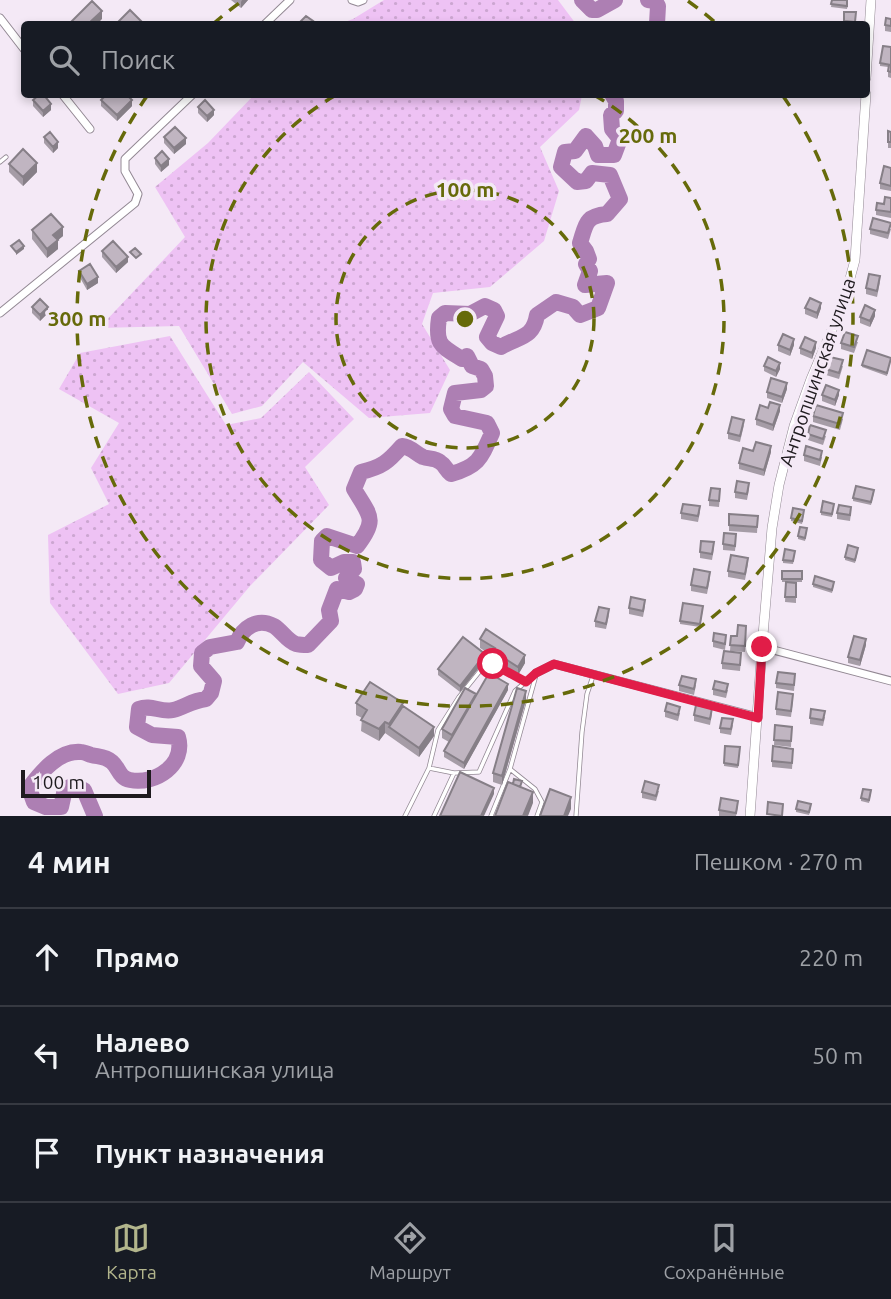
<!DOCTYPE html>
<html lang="ru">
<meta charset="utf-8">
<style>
:root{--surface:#171b24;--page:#242831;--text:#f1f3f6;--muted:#9ea1a6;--line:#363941;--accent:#b2b58c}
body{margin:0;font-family:Ubuntu,sans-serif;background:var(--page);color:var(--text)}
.scale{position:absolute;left:21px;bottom:18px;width:130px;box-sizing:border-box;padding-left:7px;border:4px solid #1e1a1e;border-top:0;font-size:19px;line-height:24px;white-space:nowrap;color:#1e1a1e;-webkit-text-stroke:5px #f4e9f6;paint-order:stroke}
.stop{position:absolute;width:21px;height:21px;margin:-16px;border:5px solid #e11d48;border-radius:50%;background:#fff}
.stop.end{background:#e11d48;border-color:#fff;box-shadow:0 2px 7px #0008}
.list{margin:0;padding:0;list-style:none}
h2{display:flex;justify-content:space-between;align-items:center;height:91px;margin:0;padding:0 28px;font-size:30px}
h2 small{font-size:23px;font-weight:400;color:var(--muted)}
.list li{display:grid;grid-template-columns:46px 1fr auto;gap:21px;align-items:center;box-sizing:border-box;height:98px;padding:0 28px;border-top:2px solid var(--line)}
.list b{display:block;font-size:26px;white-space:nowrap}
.list p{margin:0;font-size:23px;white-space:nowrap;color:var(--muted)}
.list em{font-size:23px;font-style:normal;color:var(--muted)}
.icon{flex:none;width:38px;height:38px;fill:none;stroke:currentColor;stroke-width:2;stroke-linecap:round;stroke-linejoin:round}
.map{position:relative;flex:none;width:891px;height:816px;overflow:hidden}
.search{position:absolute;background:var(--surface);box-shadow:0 4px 10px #0003;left:21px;right:21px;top:21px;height:77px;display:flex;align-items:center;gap:18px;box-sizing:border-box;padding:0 24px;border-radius:7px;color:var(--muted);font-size:26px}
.sheet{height:385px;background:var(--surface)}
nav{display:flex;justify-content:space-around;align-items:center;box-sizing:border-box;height:98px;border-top:2px solid var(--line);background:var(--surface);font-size:19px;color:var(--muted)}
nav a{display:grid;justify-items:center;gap:4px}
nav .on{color:var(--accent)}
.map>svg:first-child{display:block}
.grass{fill:url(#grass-dots)}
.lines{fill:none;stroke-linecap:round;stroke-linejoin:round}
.river{stroke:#ad7fb3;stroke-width:16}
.service-casing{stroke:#928893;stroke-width:5}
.minor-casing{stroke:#928893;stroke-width:9}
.tertiary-casing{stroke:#928893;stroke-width:10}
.service{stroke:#fff;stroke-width:3.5}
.minor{stroke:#fff;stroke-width:7}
.tertiary{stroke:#fff;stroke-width:9}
.wall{fill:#a59ca6}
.shaded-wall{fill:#867f87}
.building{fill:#c0b5c1;stroke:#867f87;stroke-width:2}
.route{stroke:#e11d48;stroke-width:9}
.ring{fill:none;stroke:#666a0a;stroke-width:3.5;stroke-dasharray:12 9}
.labels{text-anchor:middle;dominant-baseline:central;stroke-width:7;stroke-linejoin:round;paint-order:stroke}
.street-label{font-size:19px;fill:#1e1a1e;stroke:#f4e9f6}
.centre{fill:#666a0a;stroke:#f4e9f6;stroke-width:3.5}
.ring-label{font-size:21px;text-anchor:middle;font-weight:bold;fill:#666a0a;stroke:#f4e9f6;stroke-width:7;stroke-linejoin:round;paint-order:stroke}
</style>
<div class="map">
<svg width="891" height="816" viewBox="0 0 891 816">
<defs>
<pattern id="grass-dots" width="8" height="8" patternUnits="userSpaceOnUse" patternTransform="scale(1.75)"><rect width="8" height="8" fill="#eec2f4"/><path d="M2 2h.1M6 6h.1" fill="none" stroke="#cca6d1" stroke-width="1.8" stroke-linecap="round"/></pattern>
</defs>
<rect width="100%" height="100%" fill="#f4e9f6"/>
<path class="grass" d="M 384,0 L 558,0 L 576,24 L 339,24 L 353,19 Z
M 254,95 L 582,95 L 579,110 L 540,147 L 559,191 L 544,241 L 490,287 L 433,293 L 422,324 L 450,370 L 430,413 L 369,418 L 303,362 L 262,406 L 232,414 L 179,326 L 99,328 L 185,237 L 155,187 L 208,143 Z
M 170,336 L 226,425 L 261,418 L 309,372 L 354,419 L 305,467 L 329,505 L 250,586 L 169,683 L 118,694 L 50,603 L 48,535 L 109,504 L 91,468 L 119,423 L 59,389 L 80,353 Z"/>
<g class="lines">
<path class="river" d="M 582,0 L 592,10 L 597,10 L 615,0
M 648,0 L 655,1 L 658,6 L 657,24
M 95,816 L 84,790 L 72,786 L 65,789 L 61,807 L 46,807 L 34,802 L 29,788 C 41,772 59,750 81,752 C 84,752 88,754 91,755 C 99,757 105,756 112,762 C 119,768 119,778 130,780 C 156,785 186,764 178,737 L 152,735 L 137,727 L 139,709 C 151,704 161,713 173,710 C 185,707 191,701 206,699 L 211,693 L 214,681 L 201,666 L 202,653 L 210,647 L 237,642 C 243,628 257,617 274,626 C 282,631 287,641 296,644 C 300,645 304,645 308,645 L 331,621 L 329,610 L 337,589 L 349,592 L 355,589 L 357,584 L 346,578 L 354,569 L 353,562 L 344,562 L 331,568 L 321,560 L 322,541 L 327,536 L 357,546 C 378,519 370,516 354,489 L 361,472 C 382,467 388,462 402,446 C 411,447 415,453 423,457 C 429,459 435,458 440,462 C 445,465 446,470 451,474 C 479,466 481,458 492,433 L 487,423 L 455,416 L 451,409 L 455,393 L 481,390 L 486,386 L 485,376 L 481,369 L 472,366 L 467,356 L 462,359 C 441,346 435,345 439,318 L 445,313 L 470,314 L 485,306 L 494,310 L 497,316 L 487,337 L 492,343 L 501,347 C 519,336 533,339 537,315 L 556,302 L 573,307 L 580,315 L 598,308 L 607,283 L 585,285 L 590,271 L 586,264 L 589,259 L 586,251 L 580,243 C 586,224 585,216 607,214 L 620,199 L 610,175 L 592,173 L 586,181 L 577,182 L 561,167 L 565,152 L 575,151 L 586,136 L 595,146 L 598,155 L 614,155 L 620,139 L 612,129 L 611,115 L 616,111 L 616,101 L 612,94"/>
<g class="service-casing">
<path id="service" d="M 0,162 L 6,157
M 536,675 L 510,769 L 535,789 L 542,802 L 537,816
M 429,768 L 438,730 L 459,697 L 484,666 L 493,664 L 526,682
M 405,816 L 429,768 L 454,773
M 434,816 L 454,773 L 479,772 L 515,691 L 535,674
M 491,816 L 510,769
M 576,816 L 582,732 L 587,694 L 593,676"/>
</g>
<g class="minor-casing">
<path id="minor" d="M 352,0 L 358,2 L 363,0
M 0,18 L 24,49
M 265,24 L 290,0
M 62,94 L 90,129
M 0,313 L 135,203 L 138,194 L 125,171 L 125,159 L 193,94
M 762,647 L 891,681
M 536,673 L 554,664 L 758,717"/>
</g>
<g class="tertiary-casing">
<path id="tertiary" d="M 866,78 L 871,0
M 750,816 L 762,647 L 772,528 L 779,485 L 794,426 L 811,379 L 843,304 L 855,260 L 866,94"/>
</g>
<use href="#service" class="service"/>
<use href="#minor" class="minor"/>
<use href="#tertiary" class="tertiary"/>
</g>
<path class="wall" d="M 231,0 L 248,0 L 241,8 Z
M 832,0 L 848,0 L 847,9 L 831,7 Z
M 844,12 L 856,12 L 855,24 L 844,24 Z
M 891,19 L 891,32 L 885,31 L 885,25 Z
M 891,47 L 891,78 L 888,77 L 888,67 L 880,66 L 880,63 Z
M 33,100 L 51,110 L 43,117 L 33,106 Z
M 101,100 L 132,106 L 117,121 L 101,106 Z
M 198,107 L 214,115 L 207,122 L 198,113 Z
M 888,131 L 891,132 L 891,148 L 888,148 Z
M 44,137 L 58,148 L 53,153 L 44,143 Z
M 164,137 L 186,144 L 174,154 L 164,143 Z
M 155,158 L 169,165 L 161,172 L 155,164 Z
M 9,164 L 37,172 L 23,186 L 9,172 Z
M 891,168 L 891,191 L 880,189 L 880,183 Z
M 891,198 L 891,218 L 876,215 L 876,210 Z
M 870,229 L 891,229 L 888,239 L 870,234 Z
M 32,230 L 63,236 L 58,240 L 58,249 L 47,258 L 32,239 Z
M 102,251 L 128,262 L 116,273 L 102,257 Z
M 79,271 L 98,283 L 87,290 L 79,276 Z
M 880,282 L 877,297 L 866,294 L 866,288 Z
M 32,307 L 48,313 L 40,321 L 32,313 Z
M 805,308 L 821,308 L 817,319 L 805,314 Z
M 875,316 L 870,327 L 860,323 L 860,317 Z
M 858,342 L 854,353 L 841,349 L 841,343 Z
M 778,345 L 794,345 L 790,356 L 778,351 Z
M 800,348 L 816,348 L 812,359 L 800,354 Z
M 891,358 L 887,376 L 862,367 L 862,365 Z
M 764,366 L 780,369 L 776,377 L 764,371 Z
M 843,366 L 839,379 L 826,375 L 826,369 Z
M 787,389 L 782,403 L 767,398 L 767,392 Z
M 822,395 L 839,395 L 835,406 L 822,401 Z
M 768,408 L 780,411 L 773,431 L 756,425 L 756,419 Z
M 813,416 L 843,419 L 840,430 L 813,422 Z
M 744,425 L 740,442 L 728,439 L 728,433 Z
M 808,434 L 826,436 L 823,445 L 808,440 Z
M 771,452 L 764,476 L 739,469 L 739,463 Z
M 804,455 L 822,457 L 820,466 L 804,461 Z
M 749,489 L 747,500 L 735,498 L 735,492 Z
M 874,493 L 871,505 L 853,501 L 853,498 Z
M 720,495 L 719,507 L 709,506 L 709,500 Z
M 834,507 L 832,517 L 821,515 L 821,512 Z
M 700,512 L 698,522 L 681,519 L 681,513 Z
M 804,513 L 802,524 L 791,521 L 791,518 Z
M 837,513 L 851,513 L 850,521 L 837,519 Z
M 729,514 L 758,516 L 757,533 L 729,531 Z
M 807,531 L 805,541 L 798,539 L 798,536 Z
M 736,540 L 735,551 L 723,550 L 723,544 Z
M 714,548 L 712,560 L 700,558 L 700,552 Z
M 858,551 L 855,563 L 845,560 L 845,557 Z
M 795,554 L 793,564 L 783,563 L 783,560 Z
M 748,564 L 745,580 L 728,577 L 728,571 Z
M 782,571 L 802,571 L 802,582 L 788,582 L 796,583 L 796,603 L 785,602 L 786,582 L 782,582 Z
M 710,578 L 707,594 L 691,591 L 691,585 Z
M 813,584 L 834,584 L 832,593 L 813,587 Z
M 645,606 L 643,617 L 629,614 L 629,608 Z
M 703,609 L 700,627 L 680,624 L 680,621 Z
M 609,615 L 606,629 L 595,627 L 595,621 Z
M 746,632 L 745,652 L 730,651 L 731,636 L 737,636 Z
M 480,639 L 525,663 L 518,675 L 493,660 L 493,656 L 480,648 Z
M 713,641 L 726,641 L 725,650 L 713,647 Z
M 866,645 L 860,666 L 848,663 L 848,657 Z
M 741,659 L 740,671 L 722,669 L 722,663 Z
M 485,660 L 460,692 L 438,675 L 438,669 Z
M 795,680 L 794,691 L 776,688 L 776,683 Z
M 679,685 L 696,685 L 694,695 L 679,691 Z
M 713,689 L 728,690 L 726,698 L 713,695 Z
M 508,690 L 464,769 L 444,757 L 444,751 L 449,742 L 442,738 L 442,729 L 476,696 Z
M 526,700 L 502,785 L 493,782 L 493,773 Z
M 793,700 L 791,717 L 776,715 L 776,709 Z
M 356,703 L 403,706 L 434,736 L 419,757 L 385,733 L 379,741 L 361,731 L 362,718 L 356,715 Z
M 665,711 L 680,713 L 678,721 L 665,717 Z
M 712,714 L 710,725 L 694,721 L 694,715 Z
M 825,717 L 823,726 L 810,724 L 810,718 Z
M 733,725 L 731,735 L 720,733 L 720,728 Z
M 775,725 L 792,727 L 791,747 L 774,745 Z
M 725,746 L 740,747 L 738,768 L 724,766 Z
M 793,754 L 792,769 L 772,767 L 772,761 Z
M 659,791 L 656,801 L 642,798 L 642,792 Z
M 871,793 L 869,803 L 861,801 L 861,798 Z
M 738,807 L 736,816 L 719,816 L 719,810 Z
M 811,807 L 809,815 L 796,812 L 796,809 Z"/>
<path class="shaded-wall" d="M 242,0 L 248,0 L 241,8 L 241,2 Z
M 102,11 L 102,19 L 97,24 L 88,24 Z
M 132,100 L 132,106 L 117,121 L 117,115 Z
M 51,104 L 51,110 L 43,117 L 43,111 Z
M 214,110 L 214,115 L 207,122 L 207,116 Z
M 186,138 L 186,144 L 174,154 L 174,148 Z
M 58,142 L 58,148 L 53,153 L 53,147 Z
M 169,159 L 169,165 L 161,172 L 161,166 Z
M 37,163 L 37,172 L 23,186 L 23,177 Z
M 63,227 L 63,236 L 53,244 L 53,235 Z
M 58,240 L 58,249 L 47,258 L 47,249 Z
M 24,246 L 24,249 L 16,255 L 16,252 Z
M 128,257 L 128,262 L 116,273 L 116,267 Z
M 98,277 L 98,283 L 87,290 L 87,284 Z
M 821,303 L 821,308 L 817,319 L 817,313 Z
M 48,307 L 48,313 L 40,321 L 40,315 Z
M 875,310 L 875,316 L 870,327 L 870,321 Z
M 794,339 L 794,345 L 790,356 L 790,350 Z
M 816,342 L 816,348 L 812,359 L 812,353 Z
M 780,363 L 780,369 L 776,377 L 776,371 Z
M 787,383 L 787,389 L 782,403 L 782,397 Z
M 839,390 L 839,395 L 835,406 L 835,400 Z
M 780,405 L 780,411 L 773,431 L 773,425 Z
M 771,446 L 771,452 L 764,476 L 764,470 Z
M 866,639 L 866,645 L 860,666 L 860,660 Z
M 485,654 L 485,660 L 460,692 L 460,686 Z
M 525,655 L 525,663 L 518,675 L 518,667 Z
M 508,684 L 508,690 L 464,769 L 464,763 Z
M 526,691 L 526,700 L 502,785 L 502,776 Z
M 385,722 L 385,733 L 379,741 L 379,729 Z
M 434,727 L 434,736 L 419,757 L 419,748 Z
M 494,788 L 494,794 L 484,816 L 481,816 Z
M 533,792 L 533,803 L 528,816 L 523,816 Z
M 571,797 L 571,809 L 568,816 L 564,816 Z"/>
<path class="building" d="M 832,0 L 847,0 L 847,6 L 831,4 Z
M 92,1 L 102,11 L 88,24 L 69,24 Z
M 130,10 L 144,24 L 121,24 L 118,22 Z
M 844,12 L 856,12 L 855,22 L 844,21 Z
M 306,16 L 313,21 L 310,24 L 298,24 Z
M 886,18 L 891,19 L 891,26 L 885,25 Z
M 217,20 L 222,24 L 213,24 Z
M 883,46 L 891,47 L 891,65 L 880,63 Z
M 889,65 L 891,65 L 891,72 L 888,71 Z
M 40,94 L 43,94 L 51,104 L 43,111 L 33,100 Z
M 107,94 L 126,94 L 132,100 L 117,115 L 101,100 Z
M 205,100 L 214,110 L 207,116 L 198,107 Z
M 175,127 L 186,138 L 174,148 L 164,137 Z
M 888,131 L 891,132 L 891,142 L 888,142 Z
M 50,132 L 58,142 L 53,147 L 44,137 Z
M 23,149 L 37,163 L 23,177 L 9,164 Z
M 162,151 L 169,159 L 161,166 L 155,158 Z
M 884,166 L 891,168 L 891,186 L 880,183 Z
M 885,197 L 891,198 L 891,212 L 876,210 L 877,203 L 884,204 Z
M 51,214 L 63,227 L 53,235 L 58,240 L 47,249 L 32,230 Z
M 873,218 L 891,223 L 888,233 L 870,229 Z
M 19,240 L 24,246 L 16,252 L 11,246 Z
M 113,241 L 128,257 L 116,267 L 102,251 Z
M 135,248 L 141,254 L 136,258 L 130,252 Z
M 90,264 L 98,277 L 87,284 L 79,271 Z
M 869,274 L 880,276 L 877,291 L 866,288 Z
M 810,298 L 821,303 L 817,313 L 805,308 Z
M 40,299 L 48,307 L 40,315 L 32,307 Z
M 865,305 L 875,310 L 870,321 L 860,317 Z
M 845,332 L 858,336 L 854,347 L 841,343 Z
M 783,334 L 794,339 L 790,350 L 778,345 Z
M 805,337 L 816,342 L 812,353 L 800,348 Z
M 867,350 L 891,358 L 887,373 L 862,365 Z
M 768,357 L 780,363 L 776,371 L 764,366 Z
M 830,357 L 843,360 L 839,373 L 826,369 Z
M 771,378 L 787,383 L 782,397 L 767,392 Z
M 826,385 L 839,390 L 835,400 L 822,395 Z
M 770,402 L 780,405 L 773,425 L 756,419 L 760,405 L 768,408 Z
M 816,405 L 843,413 L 840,424 L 813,416 Z
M 732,417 L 744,420 L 740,436 L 728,433 Z
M 810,425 L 826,430 L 823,439 L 808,434 Z
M 756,442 L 771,446 L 764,470 L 739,463 L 743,448 L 753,451 Z
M 806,446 L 822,451 L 820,460 L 804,455 Z
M 737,481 L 749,483 L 747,494 L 735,492 Z
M 856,486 L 874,490 L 871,502 L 853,498 Z
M 711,488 L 720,489 L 719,501 L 709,500 Z
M 823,501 L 834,504 L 832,514 L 821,512 Z
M 683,504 L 700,506 L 698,516 L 681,513 Z
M 839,505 L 851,507 L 850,515 L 837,513 Z
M 793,508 L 804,510 L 802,521 L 791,518 Z
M 729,514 L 758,516 L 757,527 L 729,525 Z
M 800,527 L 807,528 L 805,538 L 798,536 Z
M 724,533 L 736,534 L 735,546 L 723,544 Z
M 701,541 L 714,542 L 712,554 L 700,552 Z
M 848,545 L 858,548 L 855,560 L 845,557 Z
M 785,549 L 795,551 L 793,561 L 783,560 Z
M 731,555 L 748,558 L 745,574 L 728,571 Z
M 694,569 L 710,572 L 707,588 L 691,585 Z
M 782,571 L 802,571 L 802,579 L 782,579 Z
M 815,576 L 834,582 L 832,590 L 813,584 Z
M 786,582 L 796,583 L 796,597 L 785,597 Z
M 631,597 L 645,600 L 643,611 L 629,608 Z
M 683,603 L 703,606 L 700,624 L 680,621 Z
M 599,607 L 609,609 L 606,624 L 595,621 Z
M 738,625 L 746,626 L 745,646 L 730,645 L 731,636 L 737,636 Z
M 486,629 L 525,655 L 518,667 L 493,651 L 495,648 L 480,639 Z
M 714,633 L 726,635 L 725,644 L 713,641 Z
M 854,636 L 866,639 L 860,660 L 848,657 Z
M 463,637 L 485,654 L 460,686 L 438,669 Z
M 724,651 L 741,653 L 740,665 L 722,663 Z
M 778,672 L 795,674 L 794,685 L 776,683 Z
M 489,673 L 508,684 L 464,763 L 444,751 Z
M 682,676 L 696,679 L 694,689 L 679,685 Z
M 715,681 L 728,684 L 726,692 L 713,689 Z
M 370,682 L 403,703 L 389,724 L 385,722 L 379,729 L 361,720 L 367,710 L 356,703 Z
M 465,688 L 476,694 L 452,735 L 442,729 Z
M 517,688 L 526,691 L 502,776 L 493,773 Z
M 778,692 L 793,694 L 791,711 L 776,709 Z
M 667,703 L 680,707 L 678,715 L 665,711 Z
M 696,705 L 712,708 L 710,719 L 694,715 Z
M 403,706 L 434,727 L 419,748 L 389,727 Z
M 811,709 L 825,711 L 823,720 L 810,718 Z
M 722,718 L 733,719 L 731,729 L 720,728 Z
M 775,725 L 792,727 L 791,741 L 774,740 Z
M 725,746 L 740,747 L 738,765 L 724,763 Z
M 773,746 L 793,749 L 792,763 L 772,761 Z
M 460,772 L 494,788 L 481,816 L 440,816 Z
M 514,779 L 522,781 L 520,787 L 513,784 Z
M 645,781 L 659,785 L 656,796 L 642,792 Z
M 508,782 L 533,792 L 523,816 L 495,816 Z
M 550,789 L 571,797 L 564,816 L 540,816 Z
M 863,789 L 871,790 L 869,800 L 861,798 Z
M 721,798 L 738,801 L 736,813 L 719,810 Z
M 798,801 L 811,804 L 809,812 L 796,809 Z
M 768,802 L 783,804 L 782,816 L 767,814 Z"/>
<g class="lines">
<path class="route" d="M 493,664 L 526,682 L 536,673 L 554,664 L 758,718 L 762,647"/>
</g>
<g class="ring">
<circle cx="465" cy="319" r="129"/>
<path d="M594 95A259 259 0 1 1 336 95"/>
<path d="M213 24A388 388 0 0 1 242 1M688 1A388 388 0 0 1 717 24M783 96A388 388 0 1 1 147 96"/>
</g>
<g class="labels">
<g class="street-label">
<text transform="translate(817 372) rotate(-71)">Антропшинская улица</text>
</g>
</g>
<circle cx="465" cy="319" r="10" class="centre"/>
<g class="ring-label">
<text x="648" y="143">200 m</text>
<text x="465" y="197">100 m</text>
<text x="77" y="326">300 m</text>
</g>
</svg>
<div class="scale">100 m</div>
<div class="stop" style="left:493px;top:664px"></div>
<div class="stop end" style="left:762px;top:647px"></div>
<div class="search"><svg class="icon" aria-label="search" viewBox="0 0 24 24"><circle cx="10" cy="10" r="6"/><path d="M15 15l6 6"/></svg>Поиск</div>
</div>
<section class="sheet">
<h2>4 мин<small>Пешком · 270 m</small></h2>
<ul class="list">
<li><svg class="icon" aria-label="ahead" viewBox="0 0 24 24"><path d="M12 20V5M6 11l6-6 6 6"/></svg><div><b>Прямо</b></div><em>220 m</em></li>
<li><svg class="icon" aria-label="left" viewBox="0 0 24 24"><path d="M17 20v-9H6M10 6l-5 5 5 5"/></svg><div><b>Налево</b><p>Антропшинская улица</p></div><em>50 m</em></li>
<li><svg class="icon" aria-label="arrive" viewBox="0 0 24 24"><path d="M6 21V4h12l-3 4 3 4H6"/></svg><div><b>Пункт назначения</b></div></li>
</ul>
</section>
<nav>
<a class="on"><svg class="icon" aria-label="map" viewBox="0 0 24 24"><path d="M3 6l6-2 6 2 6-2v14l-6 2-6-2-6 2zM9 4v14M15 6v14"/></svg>Карта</a>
<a><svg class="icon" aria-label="directions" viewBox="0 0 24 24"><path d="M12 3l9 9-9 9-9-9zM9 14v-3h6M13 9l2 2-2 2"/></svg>Маршрут</a>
<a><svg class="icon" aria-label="saved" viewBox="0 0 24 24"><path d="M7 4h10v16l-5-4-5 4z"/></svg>Сохранённые</a>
</nav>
